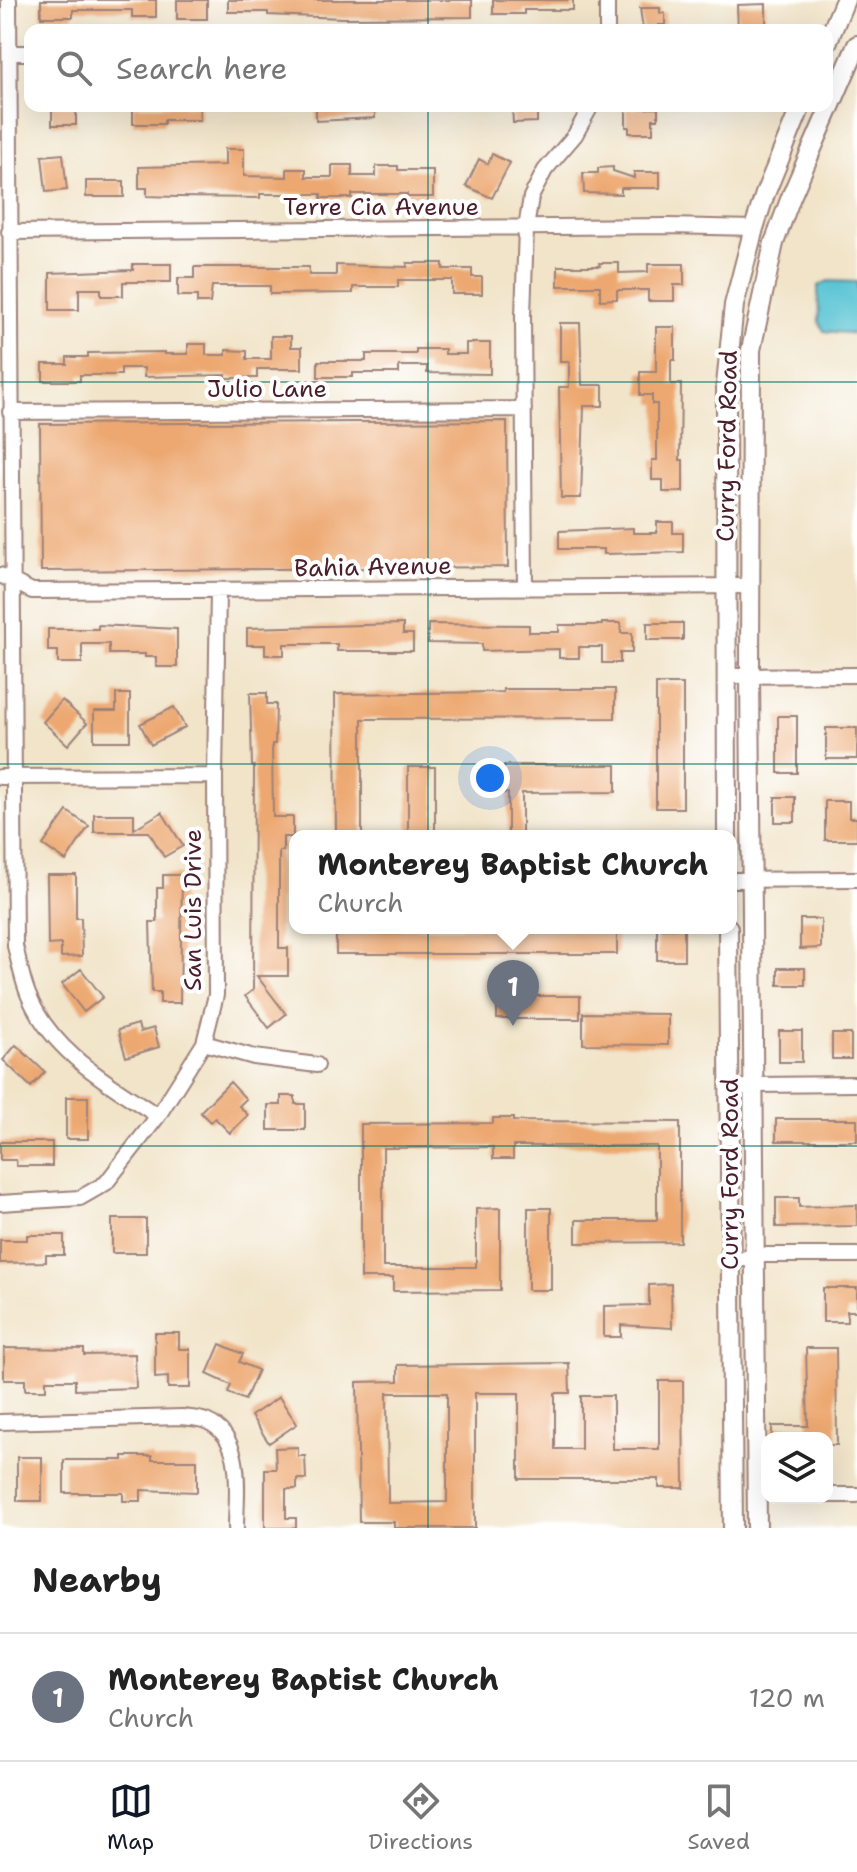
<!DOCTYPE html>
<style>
:root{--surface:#fff;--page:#f2f2f2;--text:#222;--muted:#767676;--line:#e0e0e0;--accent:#111827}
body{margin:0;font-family:"Shantell Sans",sans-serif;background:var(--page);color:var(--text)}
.controls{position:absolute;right:24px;bottom:24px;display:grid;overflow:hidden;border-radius:16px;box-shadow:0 8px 32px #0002}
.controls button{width:72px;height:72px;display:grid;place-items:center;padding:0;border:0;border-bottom:2px solid var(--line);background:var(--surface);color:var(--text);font:40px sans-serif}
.you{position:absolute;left:490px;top:778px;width:28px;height:28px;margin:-20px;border:6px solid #fff;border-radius:50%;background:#1a73e8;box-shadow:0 0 0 12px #1a73e833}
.badge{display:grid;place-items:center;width:52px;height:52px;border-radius:50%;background:var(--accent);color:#fff;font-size:26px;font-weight:700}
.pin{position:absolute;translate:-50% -66px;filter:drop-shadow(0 2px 4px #0008)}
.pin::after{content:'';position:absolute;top:42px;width:28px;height:24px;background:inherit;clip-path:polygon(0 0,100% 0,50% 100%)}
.popup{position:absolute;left:289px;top:830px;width:448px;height:104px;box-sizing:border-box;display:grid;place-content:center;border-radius:16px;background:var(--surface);filter:drop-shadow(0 2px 6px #0005);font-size:26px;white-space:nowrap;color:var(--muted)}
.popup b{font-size:30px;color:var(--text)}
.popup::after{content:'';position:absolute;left:50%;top:100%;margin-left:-16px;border:16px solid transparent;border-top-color:var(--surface)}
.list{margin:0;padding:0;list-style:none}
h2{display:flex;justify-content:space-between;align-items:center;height:104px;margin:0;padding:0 32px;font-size:34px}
h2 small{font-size:26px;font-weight:400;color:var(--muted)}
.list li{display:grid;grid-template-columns:52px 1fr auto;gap:24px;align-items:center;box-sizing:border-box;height:128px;padding:0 32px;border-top:2px solid var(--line)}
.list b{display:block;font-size:30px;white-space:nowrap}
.list p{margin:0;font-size:26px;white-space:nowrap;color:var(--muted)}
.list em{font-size:26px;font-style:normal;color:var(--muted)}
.icon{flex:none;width:44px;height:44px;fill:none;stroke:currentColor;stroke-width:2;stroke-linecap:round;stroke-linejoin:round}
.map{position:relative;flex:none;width:857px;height:1528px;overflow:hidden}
.search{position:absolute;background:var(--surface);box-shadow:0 8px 32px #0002;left:24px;right:24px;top:24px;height:88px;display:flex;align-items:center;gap:20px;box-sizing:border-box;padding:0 28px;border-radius:16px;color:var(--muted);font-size:30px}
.sheet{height:232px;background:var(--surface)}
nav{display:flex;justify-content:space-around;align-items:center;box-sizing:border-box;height:112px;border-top:2px solid var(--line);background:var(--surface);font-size:22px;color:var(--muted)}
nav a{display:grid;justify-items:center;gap:4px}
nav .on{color:var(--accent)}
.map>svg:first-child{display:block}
.water{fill:#5ac4d4;stroke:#527280;stroke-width:2}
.building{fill:#eda871;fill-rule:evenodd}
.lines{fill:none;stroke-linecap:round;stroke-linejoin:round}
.minor-casing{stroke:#9e827a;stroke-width:18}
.major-casing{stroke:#9e827a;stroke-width:22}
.minor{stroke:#fff;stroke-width:14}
.major{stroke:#fff;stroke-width:18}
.grid{fill:none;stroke:#0f766e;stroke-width:2;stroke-opacity:0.55}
.labels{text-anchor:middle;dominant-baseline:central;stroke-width:8;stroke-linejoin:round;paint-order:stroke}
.street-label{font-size:24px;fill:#4a1f2b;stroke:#fff}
</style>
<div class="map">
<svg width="857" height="1528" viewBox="0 0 857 1528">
<rect width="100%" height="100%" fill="#fff"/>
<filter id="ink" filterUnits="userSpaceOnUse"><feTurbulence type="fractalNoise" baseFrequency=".0125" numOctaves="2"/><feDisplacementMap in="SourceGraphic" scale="16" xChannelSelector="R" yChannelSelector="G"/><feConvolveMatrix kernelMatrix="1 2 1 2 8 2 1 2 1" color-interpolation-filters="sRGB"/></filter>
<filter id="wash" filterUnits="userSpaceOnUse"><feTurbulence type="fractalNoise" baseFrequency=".006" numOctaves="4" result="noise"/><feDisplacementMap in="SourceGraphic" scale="32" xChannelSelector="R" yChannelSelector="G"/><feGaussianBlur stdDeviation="1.8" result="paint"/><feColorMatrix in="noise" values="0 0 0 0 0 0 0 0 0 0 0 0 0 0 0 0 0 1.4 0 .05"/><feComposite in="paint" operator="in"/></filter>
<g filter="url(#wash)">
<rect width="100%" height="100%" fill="#f1e4c9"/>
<path class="water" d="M 828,281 L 857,282 L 857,334 L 824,331 L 819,322 L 818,286 Z"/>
<g id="blocks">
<path class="building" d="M 41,0 L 156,0 L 156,17 L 132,17 L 132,10 L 73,10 L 73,17 L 41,17 Z
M 177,0 L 207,0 L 207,19 L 177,19 Z
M 228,0 L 472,0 L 472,17 L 343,18 L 268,15 L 268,12 L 228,12 Z
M 493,0 L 573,0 L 573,10 L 524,10 L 524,14 L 493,14 Z
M 766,4 L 766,30 L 738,30 L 737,5 Z
M 640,8 L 660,8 L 660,13 L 665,13 L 665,25 L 659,25 L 659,30 L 643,30 Z
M 52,106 L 76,106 L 76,125 L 52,125 Z
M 133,106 L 200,106 L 200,120 L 164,120 L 164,124 L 133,124 Z
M 316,106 L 375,106 L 375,118 L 316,121 Z
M 512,106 L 537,106 L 537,122 L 513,123 Z
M 658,108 L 658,119 L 653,119 L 653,133 L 629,133 L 629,127 L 626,127 L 626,109 Z
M 225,149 L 244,149 L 244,176 L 287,177 L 287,169 L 306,169 L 306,177 L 332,177 L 332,165 L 352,165 L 352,176 L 376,176 L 376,166 L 398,166 L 398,170 L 433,170 L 433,197 L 407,197 L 407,194 L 352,194 L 352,198 L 321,198 L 321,194 L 260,194 L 260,198 L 178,197 L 147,196 L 147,188 L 139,188 L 139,167 L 225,165 Z
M 63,154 L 67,190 L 46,192 L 42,156 Z
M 492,154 L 510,163 L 492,198 L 466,186 L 479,159 L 488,164 Z
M 613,167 L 613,171 L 634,178 L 634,172 L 660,172 L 660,188 L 621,188 L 621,194 L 584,193 L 583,173 L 598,173 L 598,168 Z
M 86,181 L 124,181 L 124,197 L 86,197 Z
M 407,263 L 443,263 L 443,269 L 472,269 L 472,277 L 482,277 L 482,294 L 452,294 L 452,280 L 398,280 L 398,287 L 353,287 L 353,293 L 270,294 L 270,286 L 212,286 L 210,303 L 197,303 L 197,296 L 178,296 L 178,278 L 194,278 L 194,267 L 309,267 L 309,275 L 336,275 L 336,265 L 407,267 Z
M 599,263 L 619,263 L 619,273 L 648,272 L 648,264 L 684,264 L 684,285 L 674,285 L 674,301 L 648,301 L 648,290 L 617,290 L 617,299 L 600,300 L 600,286 L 558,286 L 558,266 L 600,266 Z
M 133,264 L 171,264 L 171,282 L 123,282 L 123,296 L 101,296 L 101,289 L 79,289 L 79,310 L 50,310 L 50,273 L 133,270 Z
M 560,323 L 580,323 L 582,385 L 603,385 L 603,406 L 584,406 L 581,498 L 561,498 L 559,387 L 569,387 L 569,362 L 560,362 Z
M 656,327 L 675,327 L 675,360 L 671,360 L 671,384 L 681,384 L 680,460 L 683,460 L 683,492 L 663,492 L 663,480 L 652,480 L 652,460 L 657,460 L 657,404 L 652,404 L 652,395 L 640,395 L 640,372 L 656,372 Z
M 271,336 L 291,336 L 291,347 L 302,347 L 302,369 L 257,369 L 257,378 L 226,378 L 226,375 L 144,377 L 144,368 L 121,368 L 121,375 L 80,375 L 80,381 L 43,381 L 43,364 L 67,364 L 67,357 L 88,357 L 88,353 L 165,352 L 165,354 L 188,354 L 188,344 L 206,344 L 206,355 L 226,355 L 226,350 L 247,351 L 247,359 L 271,359 Z
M 466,343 L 490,343 L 490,374 L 427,373 L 427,366 L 399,366 L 399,373 L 353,373 L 353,377 L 318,377 L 318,361 L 366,361 L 366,354 L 416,354 L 416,349 L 445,349 L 445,354 L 466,354 Z
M 507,421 L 508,567 L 41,571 L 40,424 Z
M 657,522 L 673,522 L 673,533 L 683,533 L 683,552 L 604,554 L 604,549 L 559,549 L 559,531 L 633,528 L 633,533 L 657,533 Z
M 602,623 L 621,623 L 621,633 L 632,633 L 632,653 L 620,653 L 620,663 L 602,663 L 602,647 L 579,647 L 579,658 L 559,658 L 559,649 L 482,651 L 482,644 L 428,643 L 428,624 L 529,625 L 529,632 L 559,632 L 559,625 L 602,625 Z
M 647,623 L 683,623 L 683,640 L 647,640 Z
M 403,624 L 403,634 L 413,634 L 413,651 L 337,651 L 337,644 L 284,644 L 284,655 L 265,655 L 265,645 L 247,645 L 247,628 Z
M 98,625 L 177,629 L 177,667 L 156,667 L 156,657 L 145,657 L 145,654 L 109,654 L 109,644 L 82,644 L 82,663 L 58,663 L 58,651 L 48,651 L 48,629 L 98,629 Z
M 656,684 L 683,684 L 683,808 L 656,808 Z
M 503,689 L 615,689 L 615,718 L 362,719 L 362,836 L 336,836 L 335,694 L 503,692 Z
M 250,693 L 267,693 L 267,704 L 276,704 L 275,744 L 272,744 L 273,817 L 293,817 L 293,837 L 283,837 L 283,851 L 279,851 L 279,948 L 288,948 L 288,976 L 257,976 L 286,1014 L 269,1028 L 245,996 L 253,990 L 254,766 L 252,766 Z
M 116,694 L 130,694 L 130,741 L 94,741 L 94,711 L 116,711 Z
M 62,700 L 87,723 L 68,745 L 43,722 Z
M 174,707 L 185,727 L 151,745 L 140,724 Z
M 778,716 L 797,716 L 797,773 L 778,773 Z
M 826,728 L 857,728 L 857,759 L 826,759 Z
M 504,765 L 616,765 L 616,792 L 522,793 L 522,836 L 508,836 L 508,793 L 504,793 Z
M 408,767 L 435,767 L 435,836 L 408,836 Z
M 775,797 L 795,797 L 795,822 L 775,822 Z
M 825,801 L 849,801 L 849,818 L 857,818 L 857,840 L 825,840 Z
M 67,811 L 89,826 L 66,861 L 43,845 Z
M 162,812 L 183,846 L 164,857 L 149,832 L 94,832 L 94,814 L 134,814 L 134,829 Z
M 47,875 L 76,875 L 76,918 L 81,918 L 82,956 L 61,957 L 61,944 L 48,945 Z
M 163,875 L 182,875 L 180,1003 L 160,1003 L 160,992 L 152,992 L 150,922 L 157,922 L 157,888 L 163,888 Z
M 800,919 L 821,919 L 821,948 L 800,949 Z
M 336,928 L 617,928 L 617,954 L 336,954 Z
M 657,928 L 684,928 L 684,960 L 657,960 Z
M 778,968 L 805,968 L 805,985 L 778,985 Z
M 81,969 L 103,997 L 84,1012 L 62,984 Z
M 497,996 L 580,996 L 580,1019 L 497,1019 Z
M 583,1013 L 668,1014 L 668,1045 L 583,1044 Z
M 138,1024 L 140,1032 L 154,1028 L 159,1047 L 126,1057 L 118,1030 Z
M 779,1031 L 802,1031 L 802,1062 L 779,1062 Z
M 832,1034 L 851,1034 L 851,1059 L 832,1059 Z
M 16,1045 L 45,1072 L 31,1087 L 3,1060 Z
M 230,1082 L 246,1099 L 239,1106 L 248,1115 L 230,1133 L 215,1118 L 210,1122 L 200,1112 Z
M 281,1096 L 295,1096 L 295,1104 L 305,1104 L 305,1130 L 268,1130 L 268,1105 L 281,1105 Z
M 66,1097 L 88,1097 L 88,1139 L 66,1139 Z
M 493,1118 L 513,1118 L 513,1121 L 680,1122 L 680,1242 L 576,1243 L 576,1220 L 657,1220 L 657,1146 L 513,1146 L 513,1159 L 493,1159 L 493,1147 L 383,1148 L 383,1267 L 476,1267 L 476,1209 L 500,1208 L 500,1290 L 393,1291 L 393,1278 L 361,1278 L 361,1124 L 493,1123 Z
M 776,1119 L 857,1119 L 857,1141 L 776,1141 Z
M 0,1142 L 52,1142 L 52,1166 L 16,1166 L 16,1160 L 0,1160 Z
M 776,1198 L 799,1198 L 799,1207 L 857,1205 L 857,1226 L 776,1227 Z
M 528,1208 L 551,1208 L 551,1290 L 528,1290 Z
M 112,1219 L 146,1219 L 146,1253 L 112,1253 Z
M 27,1235 L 64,1235 L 64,1255 L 46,1255 L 46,1262 L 0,1263 L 0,1240 L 27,1240 Z
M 671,1284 L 672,1328 L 621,1325 L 621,1337 L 604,1337 L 604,1306 L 649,1305 L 649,1285 Z
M 823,1288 L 857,1288 L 857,1311 L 847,1311 L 847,1322 L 823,1322 Z
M 155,1333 L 179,1333 L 179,1349 L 190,1349 L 190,1388 L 168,1388 L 168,1377 L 155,1378 Z
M 220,1344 L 243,1354 L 239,1362 L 258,1370 L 245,1400 L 228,1393 L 231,1385 L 207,1374 Z
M 4,1348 L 84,1349 L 84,1355 L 135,1354 L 136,1388 L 75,1390 L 75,1380 L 46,1380 L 46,1390 L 25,1390 L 25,1380 L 4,1380 Z
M 806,1348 L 836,1348 L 837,1445 L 827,1445 L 827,1438 L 772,1438 L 772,1426 L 808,1426 Z
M 569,1363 L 570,1393 L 555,1393 L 555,1449 L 581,1449 L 581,1396 L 613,1396 L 613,1449 L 659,1449 L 659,1381 L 683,1381 L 684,1488 L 659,1488 L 659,1479 L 519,1479 L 519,1393 L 475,1393 L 475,1528 L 394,1528 L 394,1522 L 359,1522 L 357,1382 L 398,1381 L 398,1365 ZM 387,1393 L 447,1393 L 447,1502 L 388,1503 Z
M 279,1397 L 297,1424 L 269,1443 L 251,1416 Z
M 298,1447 L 298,1456 L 305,1456 L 306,1479 L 297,1479 L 297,1489 L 286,1489 L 286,1518 L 296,1518 L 296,1528 L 265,1528 L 265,1469 L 276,1469 L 275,1448 Z
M 123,1456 L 152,1456 L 152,1460 L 197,1460 L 197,1492 L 141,1490 L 141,1501 L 123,1501 L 123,1493 L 64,1493 L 64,1460 L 123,1460 Z
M 17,1457 L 42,1457 L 42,1501 L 17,1501 Z"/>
</g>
</g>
<g filter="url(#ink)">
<use href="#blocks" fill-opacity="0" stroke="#9e827a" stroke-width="2"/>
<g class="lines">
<g class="minor-casing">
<path id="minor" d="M 9,0 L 15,946 C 19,962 22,979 28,994 C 51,1052 108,1083 158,1116
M 607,30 L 607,0
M 10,53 L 30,53
M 9,232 L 668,226 L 754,228
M 10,412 L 524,409
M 0,575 L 32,591 L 750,586
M 525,587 L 523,316 L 526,228 L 531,197 L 545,170 L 575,135 L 591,106
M 726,676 L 857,675
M 0,777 L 215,776
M 731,880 L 857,879
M 204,1043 L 254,1057 L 317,1065
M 730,1090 L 754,1085 L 857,1084
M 0,1203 L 80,1198 L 106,1183 L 158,1116 L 204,1043 L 216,995 L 215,776 L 218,591
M 731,1263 L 754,1255 L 857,1255
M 0,1422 L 182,1417 C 189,1418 199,1418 206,1421 C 246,1438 236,1493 236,1528
M 827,1495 L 857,1495"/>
</g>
<g class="major-casing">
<path id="major" d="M 827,43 L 845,0
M 727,836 L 726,385 L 734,305 L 754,228 L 765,194 L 801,106
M 728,928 L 733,1528
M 757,1528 L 750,676 L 751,350 L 774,243 L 791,197 L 857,45"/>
</g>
<use href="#minor" class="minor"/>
<use href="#major" class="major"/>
</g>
</g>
<path class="grid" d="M 428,0 L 428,30M 428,106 L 428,1528M 0,382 L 857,382M 0,764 L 857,764M 0,1146 L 857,1146"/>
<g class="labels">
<g class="street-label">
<text x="381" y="207">Terre Cia Avenue</text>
<text x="267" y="389">Julio Lane</text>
<text transform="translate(727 446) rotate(-89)">Curry Ford Road</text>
<text transform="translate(373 567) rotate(-1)">Bahia Avenue</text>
<text transform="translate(193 910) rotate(-90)">San Luis Drive</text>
<text transform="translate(730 1174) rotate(-90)">Curry Ford Road</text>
</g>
</g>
</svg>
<div class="controls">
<button><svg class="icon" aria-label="layers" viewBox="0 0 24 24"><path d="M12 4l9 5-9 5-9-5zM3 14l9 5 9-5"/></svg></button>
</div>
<div class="you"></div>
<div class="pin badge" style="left:513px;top:1026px;background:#6b7280">1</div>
<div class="popup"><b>Monterey Baptist Church</b>Church</div>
<div class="search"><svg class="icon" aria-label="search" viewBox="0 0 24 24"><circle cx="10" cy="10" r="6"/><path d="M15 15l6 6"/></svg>Search here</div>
</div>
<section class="sheet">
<h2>Nearby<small></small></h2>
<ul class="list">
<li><span class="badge" style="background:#6b7280">1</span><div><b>Monterey Baptist Church</b><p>Church</p></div><em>120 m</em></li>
</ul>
</section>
<nav>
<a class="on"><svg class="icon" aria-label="map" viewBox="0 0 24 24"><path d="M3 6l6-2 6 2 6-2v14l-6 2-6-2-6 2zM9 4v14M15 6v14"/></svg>Map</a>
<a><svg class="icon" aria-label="directions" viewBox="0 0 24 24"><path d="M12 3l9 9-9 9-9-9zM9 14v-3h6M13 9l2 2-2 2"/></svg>Directions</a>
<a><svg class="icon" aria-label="saved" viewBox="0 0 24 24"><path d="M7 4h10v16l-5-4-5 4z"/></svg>Saved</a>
</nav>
